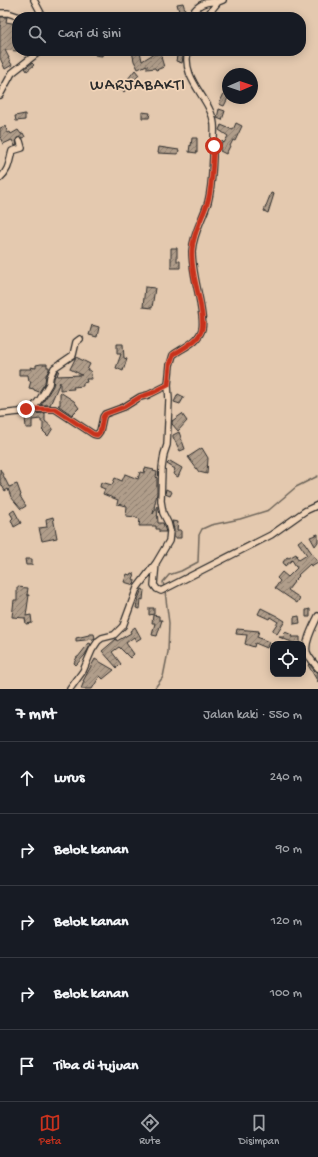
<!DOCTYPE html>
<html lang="id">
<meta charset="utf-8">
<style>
:root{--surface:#171b24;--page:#20242c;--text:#f1f3f6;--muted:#9ea1a6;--line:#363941;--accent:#c8321e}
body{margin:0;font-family:"Gochi Hand",sans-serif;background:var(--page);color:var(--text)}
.controls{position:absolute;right:12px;bottom:12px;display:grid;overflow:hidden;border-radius:8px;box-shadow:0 2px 10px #0003}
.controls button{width:36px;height:36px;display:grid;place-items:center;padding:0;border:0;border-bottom:1px solid var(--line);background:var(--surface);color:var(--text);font:20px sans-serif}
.compass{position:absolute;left:222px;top:68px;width:36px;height:36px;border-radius:50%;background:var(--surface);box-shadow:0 2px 10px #0003;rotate:88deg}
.stop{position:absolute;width:12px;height:12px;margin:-9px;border:3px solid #c8321e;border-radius:50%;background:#fff}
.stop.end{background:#c8321e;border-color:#fff;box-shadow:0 1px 4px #0008}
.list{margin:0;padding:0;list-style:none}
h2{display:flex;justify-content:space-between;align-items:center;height:52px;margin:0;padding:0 16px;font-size:17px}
h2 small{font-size:13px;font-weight:400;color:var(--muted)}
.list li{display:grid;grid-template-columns:26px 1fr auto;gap:12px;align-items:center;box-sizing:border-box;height:72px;padding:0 16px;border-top:1px solid var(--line)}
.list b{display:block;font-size:15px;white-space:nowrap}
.list em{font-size:13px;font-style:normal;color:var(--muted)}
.icon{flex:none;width:22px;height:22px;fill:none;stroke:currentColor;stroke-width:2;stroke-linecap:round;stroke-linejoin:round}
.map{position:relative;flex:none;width:318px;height:689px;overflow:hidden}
.search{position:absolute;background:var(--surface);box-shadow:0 2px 10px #0003;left:12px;right:12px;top:12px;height:44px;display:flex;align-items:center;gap:10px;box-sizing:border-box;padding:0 14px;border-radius:16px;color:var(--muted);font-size:15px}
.sheet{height:412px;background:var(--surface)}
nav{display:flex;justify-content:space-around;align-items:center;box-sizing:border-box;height:56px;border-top:1px solid var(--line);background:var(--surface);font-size:11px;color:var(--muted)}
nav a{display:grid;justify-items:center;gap:2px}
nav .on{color:var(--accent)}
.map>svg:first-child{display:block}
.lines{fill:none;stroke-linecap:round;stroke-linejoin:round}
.stream{stroke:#6e655a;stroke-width:1.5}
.building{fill:url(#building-hatch);stroke:#2b2b2b}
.minor-casing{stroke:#2b2b2b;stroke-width:8}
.minor{stroke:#f0d3b7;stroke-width:5.5}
.route{stroke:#c8321e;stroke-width:5}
.labels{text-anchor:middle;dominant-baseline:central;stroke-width:3.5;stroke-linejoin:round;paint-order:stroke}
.quarter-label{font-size:16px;letter-spacing:1px;fill:#2b2b2b;stroke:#f0d3b7}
</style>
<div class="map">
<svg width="318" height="689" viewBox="0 0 318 689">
<defs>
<pattern id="building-hatch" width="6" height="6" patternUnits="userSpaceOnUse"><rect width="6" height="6" fill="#b09d8a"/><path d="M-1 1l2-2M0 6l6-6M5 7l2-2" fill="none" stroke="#8f8071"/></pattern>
</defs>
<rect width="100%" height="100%" fill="#e4c9af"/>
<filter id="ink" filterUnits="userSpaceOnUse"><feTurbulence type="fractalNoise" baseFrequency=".025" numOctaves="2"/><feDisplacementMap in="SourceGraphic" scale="8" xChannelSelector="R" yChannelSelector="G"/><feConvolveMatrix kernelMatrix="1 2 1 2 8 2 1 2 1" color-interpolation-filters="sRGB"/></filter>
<g filter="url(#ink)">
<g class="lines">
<path class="stream" d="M 164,587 L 163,582 L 169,575 L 181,571 L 198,562 L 199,535 L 202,529 L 211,525 L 240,519 L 269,510 L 296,487 L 318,476
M 154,689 L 163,677 L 168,652 L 169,623 L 165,591"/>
</g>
<path class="building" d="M 183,3 L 186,13 L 180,15 L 177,4 Z
M 0,17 L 7,17 L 6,22 L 17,24 L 17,51 L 5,50 L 9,58 L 8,58 L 12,65 L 5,69 L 0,58 L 0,27 L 1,21 L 0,21 Z
M 96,51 L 103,51 L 102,56 L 95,55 Z
M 132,51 L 140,51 L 142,61 L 155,53 L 156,55 L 159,51 L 167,51 L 161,57 L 164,67 L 156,70 L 155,68 L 147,69 L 147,65 L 138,69 L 134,61 Z
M 178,51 L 184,51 L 182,63 L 176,61 Z
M 32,63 L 34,65 L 27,71 L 25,68 Z
M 135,70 L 139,75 L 124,92 L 120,89 Z
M 228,85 L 228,98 L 224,106 L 219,104 Z
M 219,109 L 225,111 L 222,120 L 217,118 Z
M 142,112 L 150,113 L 149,118 L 142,118 Z
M 25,114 L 25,120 L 16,121 L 15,116 Z
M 236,123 L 242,126 L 235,141 L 233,140 L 226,154 L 220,151 L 222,141 L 224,143 L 228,136 L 219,130 L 221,125 L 233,130 Z
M 5,126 L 8,133 L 10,132 L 11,134 L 18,130 L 21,134 L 23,133 L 25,137 L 23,138 L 21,137 L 17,138 L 16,140 L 17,145 L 15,146 L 12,140 L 3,144 L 0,137 L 0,128 Z
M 192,138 L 197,138 L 197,153 L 189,152 L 190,145 L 191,146 Z
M 159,147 L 179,150 L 178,154 L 158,153 Z
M 271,193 L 274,194 L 268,213 L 264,211 Z
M 171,248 L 177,248 L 177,261 L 180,261 L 180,268 L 171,268 Z
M 145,287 L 155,288 L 152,308 L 143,307 Z
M 92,325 L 99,327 L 97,337 L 89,335 Z
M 117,344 L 123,344 L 124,358 L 127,359 L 123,371 L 116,368 L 121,354 L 117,354 Z
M 76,357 L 90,364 L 87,370 L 90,370 L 92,379 L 86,379 L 87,382 L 83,383 L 83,386 L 73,387 L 74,389 L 60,390 L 60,382 L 50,405 L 41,405 L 53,386 L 54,378 L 57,371 L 59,370 L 57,376 L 82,375 L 70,369 Z
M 41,364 L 47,364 L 47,367 L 49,367 L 49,370 L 46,375 L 45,383 L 39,392 L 34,390 L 34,389 L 29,388 L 31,381 L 29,381 L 28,375 L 19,375 L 19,369 L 31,369 L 30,367 L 36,368 L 36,365 Z
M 60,392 L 74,401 L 79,408 L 72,415 L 59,406 L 58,405 L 60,405 Z
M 178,394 L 184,397 L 180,404 L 174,402 Z
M 27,413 L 31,414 L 45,413 L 45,421 L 53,428 L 48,436 L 42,430 L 43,429 L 43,422 L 41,422 L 41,419 L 32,420 L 32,428 L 26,428 L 25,417 L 24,417 L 24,415 Z
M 182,414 L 187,421 L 178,431 L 172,424 L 172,421 Z
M 179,432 L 185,449 L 180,451 L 173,437 L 173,435 Z
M 202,448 L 208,458 L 207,474 L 199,472 L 188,457 Z
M 170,461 L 182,468 L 178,477 L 173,474 L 175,469 L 167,464 Z
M 145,468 L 154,470 L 153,471 L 157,472 L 156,477 L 157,478 L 157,493 L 153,514 L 157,506 L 158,523 L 163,523 L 166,532 L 159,532 L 159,529 L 156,529 L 156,526 L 139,526 L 140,519 L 136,518 L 136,517 L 126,516 L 127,506 L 117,504 L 118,500 L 103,494 L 105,489 L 100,487 L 101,482 L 112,485 L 115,478 L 122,481 L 125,474 L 138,479 L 140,472 L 144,473 Z
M 0,469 L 9,487 L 17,484 L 21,495 L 20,496 L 26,506 L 21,509 L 11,497 L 8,489 L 5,491 L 0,482 Z
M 166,489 L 172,492 L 170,496 L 165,494 Z
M 14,510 L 21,523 L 14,527 L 11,520 L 13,518 L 10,513 Z
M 53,517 L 57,538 L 42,541 L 39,528 L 47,527 L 46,519 Z
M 172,521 L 178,522 L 177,530 L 181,530 L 181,538 L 174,538 L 174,530 Z
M 318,534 L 318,542 L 315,546 L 310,537 Z
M 302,539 L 318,562 L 311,566 L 310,564 L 298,575 L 299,576 L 293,582 L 294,582 L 288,590 L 300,598 L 297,603 L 275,588 L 280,581 L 277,578 L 282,572 L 288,577 L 297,568 L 292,560 L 285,566 L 283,562 L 287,557 L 289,558 L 296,554 L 297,556 L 296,556 L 299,560 L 307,555 L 298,542 Z
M 25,559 L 32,559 L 32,565 L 26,565 Z
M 131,573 L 135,574 L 133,579 L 135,580 L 134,585 L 124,582 L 127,574 L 130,575 Z
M 17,587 L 28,588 L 27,595 L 29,595 L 26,616 L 31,615 L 32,623 L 26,624 L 25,618 L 12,617 L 14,600 L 17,600 Z
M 142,589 L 144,590 L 143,600 L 141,599 L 140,609 L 136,608 L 138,599 Z
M 149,608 L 154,608 L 154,614 L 149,615 Z
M 261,608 L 277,616 L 285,621 L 277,634 L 272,631 L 278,622 L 270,617 L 269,619 L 258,614 Z
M 310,609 L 310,617 L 306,617 L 306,610 Z
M 153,615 L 159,616 L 159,620 L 162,620 L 157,636 L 152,635 L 155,623 L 152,623 Z
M 299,616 L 300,623 L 294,624 L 294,617 Z
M 135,627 L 141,638 L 136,641 L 134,637 L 126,643 L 134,654 L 130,658 L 119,647 L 112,652 L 121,664 L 117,668 L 102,651 L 116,639 L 117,641 L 131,633 L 130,631 Z
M 237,629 L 259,631 L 257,637 L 269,642 L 267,648 L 255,643 L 254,647 L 245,644 L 247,635 L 236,634 Z
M 285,632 L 292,635 L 291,637 L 300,637 L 300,644 L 294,644 L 294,643 L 279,637 L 284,637 Z
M 89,634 L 94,634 L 95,638 L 94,639 L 76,641 L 76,638 L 89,635 Z
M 89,643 L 91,644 L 85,655 L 76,665 L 74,663 L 77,657 L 78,657 Z
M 95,659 L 114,670 L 103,679 L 100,676 L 92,689 L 81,689 L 84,681 L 83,681 Z
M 309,664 L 315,671 L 318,672 L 318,682 L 308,665 Z"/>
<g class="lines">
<g class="minor-casing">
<path id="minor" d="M 34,0 L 43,17
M 0,13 L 8,13 L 20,17
M 190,17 C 196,6 204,0 218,2
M 206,17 L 218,2 L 223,0
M 0,95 L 12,73 L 40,51
M 0,178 C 9,170 9,162 12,151 L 22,148 L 20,141
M 31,410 L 40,399 L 49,384 L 50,377 L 54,368 L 73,355 L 76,342 L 80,339
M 0,414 L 19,412 L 26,409 L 55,409 L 93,434 L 97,435 L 100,431 L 103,417 L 105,414 L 124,407 L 140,397 L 148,395 L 168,385
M 156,563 L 154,585 L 157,589 L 161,591 L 271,535 L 305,511 L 318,505
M 318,616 C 314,625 304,642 307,652 C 309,658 314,663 318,668
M 70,689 L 83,671 L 92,650 L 98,641 L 102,638 L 114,635 L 123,626 L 137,588 L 156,563 L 169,541 L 170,531 L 168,523 L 163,513 L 161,501 L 162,468 L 164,454 L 167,445 L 169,400 L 168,385 L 170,365 L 173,355 C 183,347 198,343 202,329 C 204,321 201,311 200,302 C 197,286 192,268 192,251 C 193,234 203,218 208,202 C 212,187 212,172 213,157 C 213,146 215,135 214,124 C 211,98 181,80 188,51"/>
</g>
<use href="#minor" class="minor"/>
</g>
</g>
<g class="lines" filter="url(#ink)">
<path class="route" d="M 26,409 L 55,409 L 93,434 L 97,435 L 100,432 L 103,417 L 105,414 L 124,407 L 140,397 L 152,393 L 168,385 L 170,365 L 173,355 C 183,347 198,343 202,329 C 204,320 201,310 200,302 C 196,285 191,267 192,250 C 193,232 203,217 208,201 C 213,183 212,164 214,146"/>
</g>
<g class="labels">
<g class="quarter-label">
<text x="138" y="86">WARJABAKTI</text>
</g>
</g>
</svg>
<div class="controls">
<button><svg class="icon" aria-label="locate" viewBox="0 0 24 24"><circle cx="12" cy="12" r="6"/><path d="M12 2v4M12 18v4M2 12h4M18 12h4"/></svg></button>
</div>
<svg class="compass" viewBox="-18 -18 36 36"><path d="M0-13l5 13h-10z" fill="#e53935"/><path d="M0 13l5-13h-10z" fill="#9ea1a6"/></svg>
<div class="stop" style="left:214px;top:146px"></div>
<div class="stop end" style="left:26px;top:409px"></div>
<div class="search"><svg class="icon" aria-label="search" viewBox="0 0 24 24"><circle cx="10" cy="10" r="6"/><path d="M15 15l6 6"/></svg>Cari di sini</div>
</div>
<section class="sheet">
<h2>7 mnt<small>Jalan kaki · 550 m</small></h2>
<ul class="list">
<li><svg class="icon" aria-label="ahead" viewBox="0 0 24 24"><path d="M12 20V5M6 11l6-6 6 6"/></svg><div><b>Lurus</b></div><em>240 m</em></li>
<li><svg class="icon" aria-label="right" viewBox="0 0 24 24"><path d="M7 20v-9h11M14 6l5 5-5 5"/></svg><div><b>Belok kanan</b></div><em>90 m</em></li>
<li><svg class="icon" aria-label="right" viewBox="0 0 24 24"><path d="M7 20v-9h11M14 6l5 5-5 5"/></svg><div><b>Belok kanan</b></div><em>120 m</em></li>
<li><svg class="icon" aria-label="right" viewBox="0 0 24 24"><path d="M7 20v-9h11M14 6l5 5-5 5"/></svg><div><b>Belok kanan</b></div><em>100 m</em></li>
<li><svg class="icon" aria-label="arrive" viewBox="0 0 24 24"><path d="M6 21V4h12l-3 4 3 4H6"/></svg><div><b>Tiba di tujuan</b></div></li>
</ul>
</section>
<nav>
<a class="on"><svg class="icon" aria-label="map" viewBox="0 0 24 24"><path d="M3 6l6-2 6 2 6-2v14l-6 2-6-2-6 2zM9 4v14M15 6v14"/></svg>Peta</a>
<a><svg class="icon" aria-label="directions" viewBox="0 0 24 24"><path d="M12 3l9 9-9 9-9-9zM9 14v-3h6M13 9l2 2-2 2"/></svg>Rute</a>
<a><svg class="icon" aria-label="saved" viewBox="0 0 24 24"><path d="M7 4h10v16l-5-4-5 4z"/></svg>Disimpan</a>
</nav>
